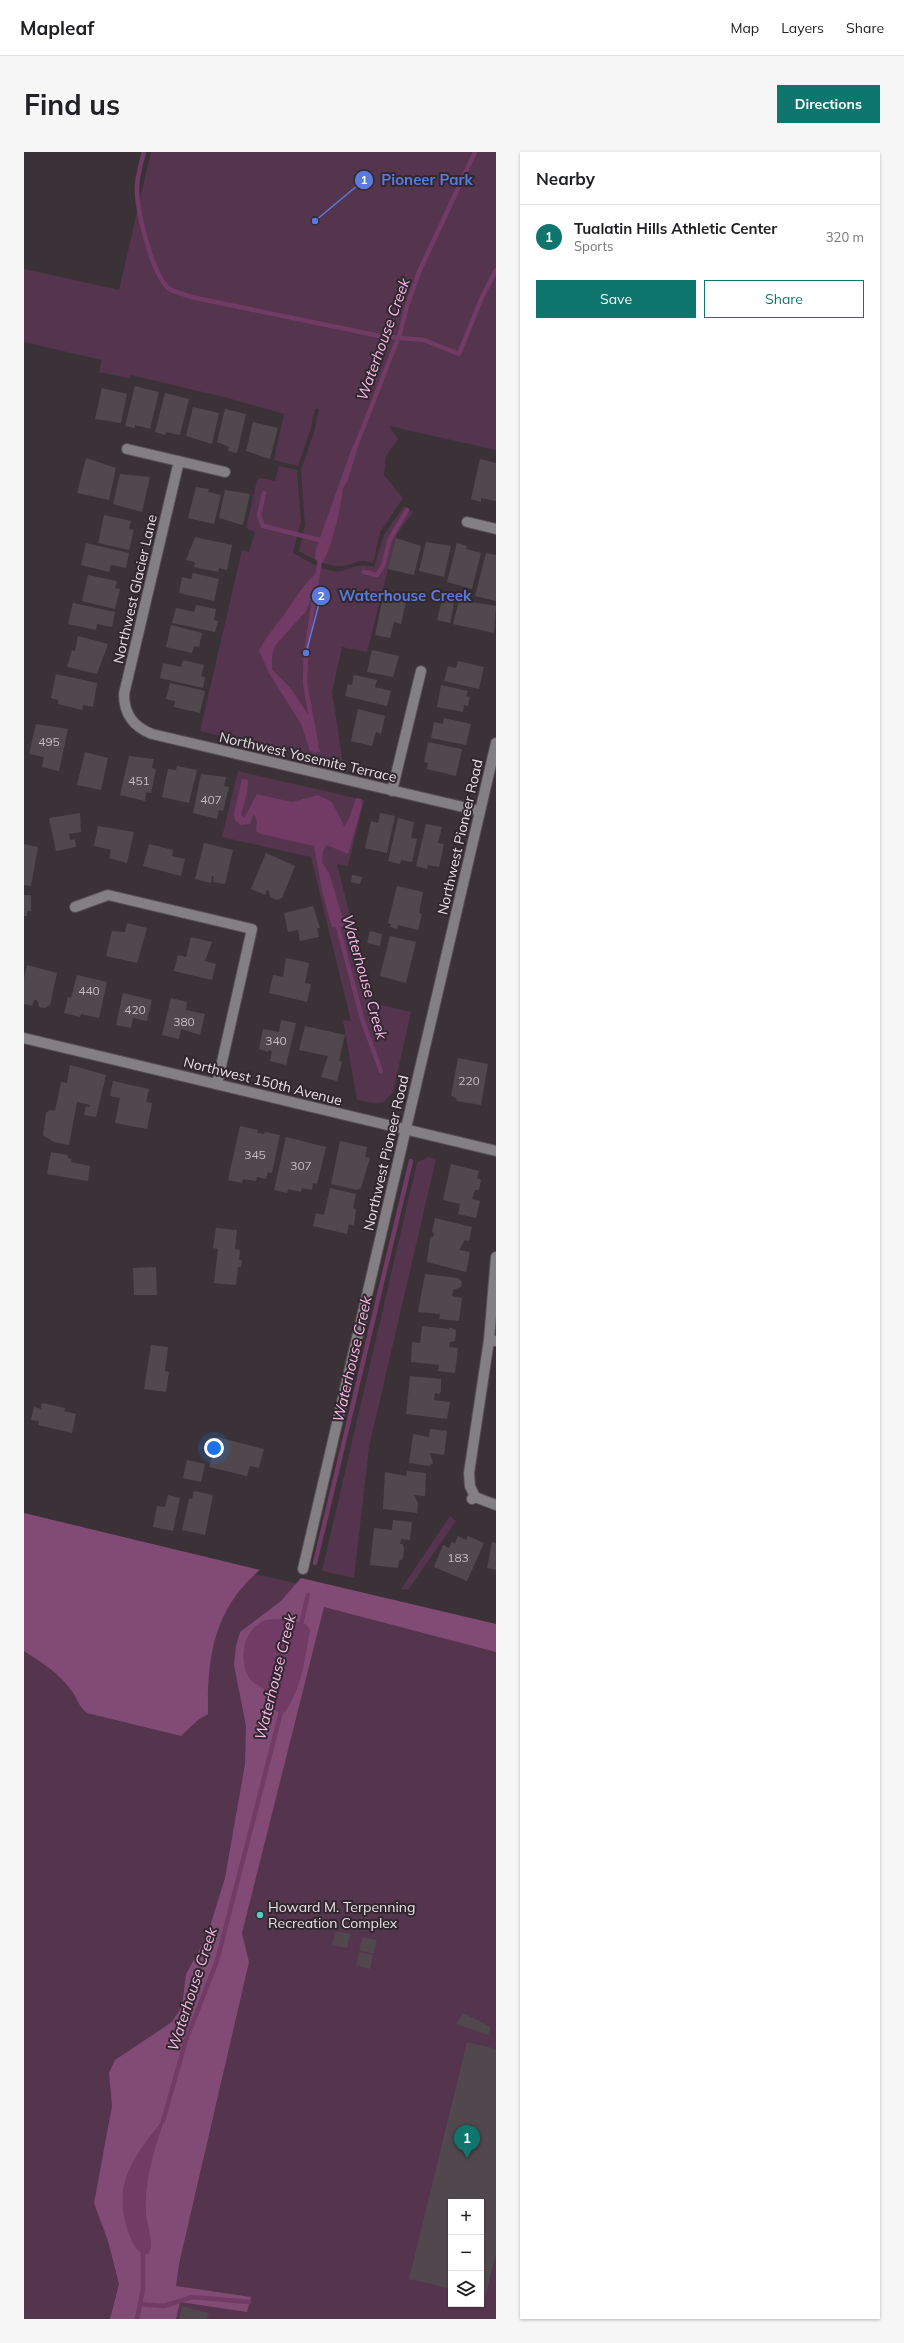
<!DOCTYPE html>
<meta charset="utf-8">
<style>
:root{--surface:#fff;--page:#f6f6f6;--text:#202124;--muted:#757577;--line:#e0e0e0;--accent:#0f766e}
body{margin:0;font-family:Mulish,sans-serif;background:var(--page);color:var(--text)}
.controls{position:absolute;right:12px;bottom:12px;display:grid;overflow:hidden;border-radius:0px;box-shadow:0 1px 3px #0004}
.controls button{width:36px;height:36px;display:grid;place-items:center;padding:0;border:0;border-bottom:1px solid var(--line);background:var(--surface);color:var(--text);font:20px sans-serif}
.you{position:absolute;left:190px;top:1296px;width:14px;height:14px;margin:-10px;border:3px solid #fff;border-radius:50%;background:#1a73e8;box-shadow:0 0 0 6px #1a73e833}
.badge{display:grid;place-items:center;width:26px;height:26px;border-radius:50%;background:var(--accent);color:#fff;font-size:13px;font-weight:700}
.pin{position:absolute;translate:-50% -33px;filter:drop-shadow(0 1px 2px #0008)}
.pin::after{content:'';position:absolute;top:21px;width:14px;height:12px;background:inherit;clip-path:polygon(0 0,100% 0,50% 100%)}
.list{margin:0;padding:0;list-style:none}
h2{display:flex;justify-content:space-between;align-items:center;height:52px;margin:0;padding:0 16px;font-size:17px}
h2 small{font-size:13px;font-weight:400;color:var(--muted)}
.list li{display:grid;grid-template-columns:26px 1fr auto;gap:12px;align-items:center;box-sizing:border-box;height:64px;padding:0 16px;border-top:1px solid var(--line)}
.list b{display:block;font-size:15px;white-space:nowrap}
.list p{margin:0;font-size:13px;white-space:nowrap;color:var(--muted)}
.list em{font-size:13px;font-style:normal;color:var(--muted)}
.actions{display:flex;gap:8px;padding:12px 16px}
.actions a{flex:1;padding:9px 0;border:1px solid var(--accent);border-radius:0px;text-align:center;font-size:14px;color:var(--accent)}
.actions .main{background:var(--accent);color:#fff}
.icon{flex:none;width:22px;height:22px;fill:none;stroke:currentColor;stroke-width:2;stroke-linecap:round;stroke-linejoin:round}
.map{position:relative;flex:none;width:472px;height:2167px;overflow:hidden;border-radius:0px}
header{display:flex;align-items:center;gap:24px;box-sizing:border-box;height:56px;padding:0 20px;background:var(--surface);border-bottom:1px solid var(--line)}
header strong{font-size:19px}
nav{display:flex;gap:22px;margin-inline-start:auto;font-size:14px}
.intro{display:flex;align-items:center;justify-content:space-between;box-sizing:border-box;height:96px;padding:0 24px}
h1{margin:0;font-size:28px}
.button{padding:10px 18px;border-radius:0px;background:var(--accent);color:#fff;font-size:14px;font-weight:700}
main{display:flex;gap:24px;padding:0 24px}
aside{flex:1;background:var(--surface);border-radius:0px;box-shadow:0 1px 3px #0004}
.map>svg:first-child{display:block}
.green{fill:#55344e;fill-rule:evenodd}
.forest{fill:#814b75}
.water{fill:#713b66}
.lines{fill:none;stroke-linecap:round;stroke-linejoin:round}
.stream{stroke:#713b66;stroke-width:4.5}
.building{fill:#51484e}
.minor-casing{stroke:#574e54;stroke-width:12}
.minor{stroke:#847f82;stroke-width:10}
.poi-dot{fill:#57cec1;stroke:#30282e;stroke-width:1.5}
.labels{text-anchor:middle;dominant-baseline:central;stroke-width:4;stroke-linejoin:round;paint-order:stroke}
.number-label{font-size:12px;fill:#c2bcc0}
.street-label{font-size:14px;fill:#e7e2e6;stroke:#30282e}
.poi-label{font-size:14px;fill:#e7e2e6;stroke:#30282e;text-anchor:start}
.water-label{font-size:15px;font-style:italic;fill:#fcbaec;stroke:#30282e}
.leader{fill:none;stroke:#5a7adc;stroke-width:1.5}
.callout-dot{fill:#5a7adc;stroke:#30282e;stroke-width:1.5}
.mark-label{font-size:12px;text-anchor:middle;font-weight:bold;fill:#fff}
.callout-label{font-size:15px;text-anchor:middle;font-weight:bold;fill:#5a7adc;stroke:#30282e;stroke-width:4;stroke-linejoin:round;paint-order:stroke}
</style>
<header>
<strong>Mapleaf</strong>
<nav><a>Map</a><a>Layers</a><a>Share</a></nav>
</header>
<div class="intro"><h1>Find us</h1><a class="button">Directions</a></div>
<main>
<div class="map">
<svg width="472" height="2167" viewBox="0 0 472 2167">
<rect width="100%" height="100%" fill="#3b3238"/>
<path class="green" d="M 127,0 L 472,0 L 472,298 L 365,274 L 374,287 L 362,304 L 360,323 L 379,346 L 356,380 L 349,411 C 331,406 334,412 319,414 C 306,416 285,405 275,399 L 281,373 L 277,318 L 290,280 L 295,257 L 291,257 L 286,279 L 274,314 L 250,308 L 260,262 L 200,245 L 106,223 L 105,226 L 75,220 L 78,208 L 0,190 L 0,117 L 95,138 Z
M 255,314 L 273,318 L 277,369 L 269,401 C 281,408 304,422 318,419 C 334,415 332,411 350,415 L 360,383 L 380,354 L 389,360 L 373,382 L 343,500 L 318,495 L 308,540 L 319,612 L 176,579 L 218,398 L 225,400 L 231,380 L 222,376 L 233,328 L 236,326 L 251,329 Z
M 214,619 L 340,648 L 324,714 L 313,712 L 348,851 L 387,860 L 369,940 L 360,950 L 349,951 L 333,948 L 319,868 L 327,869 L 287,705 L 198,685 Z
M 404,1005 L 412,1007 L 345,1295 L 330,1426 L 298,1419 L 392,1015 L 394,1010 Z
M 426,1364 L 432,1369 L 384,1438 L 377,1437 Z
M 0,1370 L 472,1476 L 472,2167 L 0,2167 ZM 427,2050 L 457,2050 L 457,2152 L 427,2152 Z"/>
<path class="forest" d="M 0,1361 L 236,1418 C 190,1456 183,1505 184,1562 L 174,1568 L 157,1584 L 63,1561 C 53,1552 54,1547 47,1538 C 35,1521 17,1510 0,1499 Z
M 277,1426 L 472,1472 L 472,1500 L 300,1455 L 218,1781 L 225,1810 L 155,2112 L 152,2134 L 227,2145 L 223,2160 L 156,2150 L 152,2167 L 86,2167 L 95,2132 L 84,2089 L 70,2051 L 88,1954 L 85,1921 L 91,1908 L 148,1870 L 158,1854 L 162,1822 L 183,1784 L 201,1726 L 221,1612 L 222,1574 L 210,1513 L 212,1494 L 216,1480 L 257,1449 Z"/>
<path class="water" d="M 329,293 L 334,294 L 324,328 L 319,336 C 318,351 306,406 296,413 L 291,407 L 292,397 Z
M 293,421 L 289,442 L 282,459 L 251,494 L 248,504 L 248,517 L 268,538 L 285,564 L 292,592 L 297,600 L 286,599 L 277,572 L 245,521 L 235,499 C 243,482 252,474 262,460 C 272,446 279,432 293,421 Z
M 218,627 L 224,628 L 223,642 L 217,663 L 220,666 L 233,642 L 268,650 L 294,643 L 308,650 L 320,674 L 325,667 L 331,648 L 333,646 L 337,647 L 338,654 L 324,702 L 303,693 L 299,699 L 298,710 L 305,721 L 321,774 L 314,776 L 308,775 L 299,743 L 290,694 L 237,682 L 232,679 L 233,669 L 230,662 L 226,672 L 217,673 L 211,668 L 210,661 Z
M 257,1467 L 282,1472 L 286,1478 C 281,1506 278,1536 261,1560 L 256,1561 L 249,1557 C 246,1552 245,1545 242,1540 C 238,1534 229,1532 225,1526 C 214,1507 219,1476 242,1468 C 246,1467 253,1467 257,1467 Z
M 141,1965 C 131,1997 120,2026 122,2061 C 122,2073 132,2092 124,2102 C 114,2102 111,2095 107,2087 C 85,2033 109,2006 141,1965 Z"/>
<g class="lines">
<path class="stream" d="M 120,0 C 117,11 114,22 113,33 C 112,57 127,119 144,136 C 149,140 160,142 167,145 L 356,184 L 400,188 L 435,202 L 458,145 L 472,118
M 330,299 L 376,181 L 383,154 L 395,120 L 451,0
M 240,341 L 235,363 L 239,374 L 300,389
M 340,420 L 353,423 L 359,414 L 366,387 L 383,358
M 291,599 L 292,592 L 281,531 L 282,501 L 296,407
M 313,771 L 339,870 L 357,919
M 291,1411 L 387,1009
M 276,1476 L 284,1443
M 139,1969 L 162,1888 L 193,1809 L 258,1556
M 116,2152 L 140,2154 L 168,2145 L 225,2150
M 113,2167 L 119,2137 L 119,2096"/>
</g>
<path class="building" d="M 111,234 L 135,240 L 126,277 L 111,273 L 111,276 L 101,274 Z
M 78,236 L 103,242 L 97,271 L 71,267 Z
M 141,241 L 165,247 L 156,283 L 142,280 L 141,283 L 131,280 Z
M 169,255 L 195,261 L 188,292 L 162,284 Z
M 201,257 L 222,262 L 213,301 L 204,299 L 205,295 L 193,290 Z
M 229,270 L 254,276 L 246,307 L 222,299 Z
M 62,306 L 92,316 L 85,348 L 53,341 Z
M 456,307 L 472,311 L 472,349 L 457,346 L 457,350 L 447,347 Z
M 96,322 L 126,325 L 118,360 L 89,352 Z
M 172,335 L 185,337 L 184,340 L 197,343 L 190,372 L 164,366 Z
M 201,338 L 226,342 L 219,373 L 195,366 Z
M 80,363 L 107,369 L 105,377 L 110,378 L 105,398 L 74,391 Z
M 171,385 L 208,393 L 203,418 L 195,416 L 194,420 L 170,415 L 171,410 L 162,408 Z
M 372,386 L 397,394 L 390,423 L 364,417 Z
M 402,390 L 427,394 L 420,425 L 395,419 Z
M 62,391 L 105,401 L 102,416 L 87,413 L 85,420 L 57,413 Z
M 433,391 L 443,394 L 442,397 L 457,401 L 448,437 L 423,430 Z
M 462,401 L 472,403 L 472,449 L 451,444 Z
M 169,421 L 195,427 L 190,449 L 155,441 L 158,425 L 167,427 Z
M 64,423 L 93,429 L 91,436 L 96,437 L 91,457 L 58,449 Z
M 360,440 L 372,443 L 371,447 L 382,449 L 377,472 L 370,470 L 366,486 L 351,483 Z
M 418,448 L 430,451 L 426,471 L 413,468 Z
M 435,448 L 472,454 L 470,481 L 429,472 Z
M 49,451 L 91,460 L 88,475 L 73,472 L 72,478 L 44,472 Z
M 172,453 L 192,457 L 190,468 L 194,469 L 191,480 L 148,471 L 152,456 L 170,460 Z
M 147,473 L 178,481 L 175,495 L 170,494 L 168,501 L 142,495 Z
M 54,484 L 84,492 L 73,522 L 43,515 L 48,498 L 51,499 Z
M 348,498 L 375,504 L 369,525 L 343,520 Z
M 159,508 L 180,513 L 177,524 L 181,525 L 179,536 L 136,526 L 139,511 L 157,515 Z
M 434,509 L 460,515 L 455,537 L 420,529 L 424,514 L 432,516 Z
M 32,522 L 73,531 L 69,555 L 59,553 L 58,558 L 34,552 L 34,548 L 27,546 Z
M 330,523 L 353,528 L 351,535 L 367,539 L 363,554 L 321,544 L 324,532 L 328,533 Z
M 146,531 L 181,539 L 176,561 L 150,555 L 151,549 L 142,547 Z
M 417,533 L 444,539 L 442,544 L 446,545 L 444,554 L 440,553 L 439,560 L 413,555 Z
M 334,557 L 361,564 L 357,582 L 352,580 L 348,594 L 327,589 Z
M 420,566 L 447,572 L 442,593 L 407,586 L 410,570 L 419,572 Z
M 12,572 L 44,577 L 35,619 L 18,615 L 20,605 L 5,602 Z
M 404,590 L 438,597 L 432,624 L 403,617 L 404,611 L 400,610 Z
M 61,600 L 84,606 L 77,638 L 53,633 Z
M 105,604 L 130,607 L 128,616 L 132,617 L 127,641 L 122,640 L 121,649 L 96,643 Z
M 153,614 L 173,618 L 165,651 L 138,645 L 144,617 L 152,618 Z
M 177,622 L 202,625 L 200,634 L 205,635 L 199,659 L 195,658 L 193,667 L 169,661 Z
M 56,661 L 57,680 L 45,682 L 46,688 L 51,687 L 52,695 L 32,699 L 25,666 Z
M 356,661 L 371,664 L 363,701 L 341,696 L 347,669 L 354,671 Z
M 374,666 L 390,670 L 387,686 L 393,687 L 388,710 L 377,708 L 376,712 L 364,709 Z
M 402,672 L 418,675 L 414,691 L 420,692 L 415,715 L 404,713 L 403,717 L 392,714 Z
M 74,674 L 110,680 L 103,711 L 85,706 L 87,698 L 70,694 Z
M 180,691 L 209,698 L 201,732 L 189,730 L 190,725 L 188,724 L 187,731 L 171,727 Z
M 0,692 L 14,695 L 7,734 L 0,733 Z
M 125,692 L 149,698 L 148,704 L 161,707 L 157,724 L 119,714 Z
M 242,701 L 271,714 L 258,746 L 253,748 L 246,745 L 245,739 L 243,738 L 241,743 L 227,737 Z
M 328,723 L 338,725 L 336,732 L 327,730 Z
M 373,734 L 399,740 L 395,761 L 398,762 L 394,778 L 374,773 L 373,777 L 366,775 L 367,772 L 364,771 Z
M 0,743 L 7,743 L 7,759 L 3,759 L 3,764 L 0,764 Z
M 289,754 L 296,776 L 293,776 L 295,785 L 276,789 L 274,778 L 264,780 L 260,761 Z
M 103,771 L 123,776 L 113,811 L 82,804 L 88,779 L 101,780 Z
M 346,779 L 358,782 L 356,794 L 343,791 Z
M 366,784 L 392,790 L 382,831 L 356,824 Z
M 167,785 L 188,790 L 181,809 L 192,812 L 188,828 L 150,819 L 154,803 L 162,805 Z
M 262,806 L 285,811 L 281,831 L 287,832 L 283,850 L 245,841 L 249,823 L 259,825 Z
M 3,813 L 33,821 L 26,853 L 21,856 L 15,855 L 13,848 L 10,848 L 8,854 L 0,852 L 0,826 Z
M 53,823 L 83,830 L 75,866 L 57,862 L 56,865 L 40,861 L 44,845 L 47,846 Z
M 99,841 L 128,848 L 123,869 L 109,866 L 107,876 L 92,873 Z
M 147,846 L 163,850 L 162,858 L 181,862 L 176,883 L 157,877 L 155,887 L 138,883 Z
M 257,868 L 272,871 L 262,913 L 246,909 L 248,899 L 244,898 L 244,900 L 235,897 L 239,877 L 255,880 Z
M 281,874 L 321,883 L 315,909 L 318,910 L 313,929 L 297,925 L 304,904 L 275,898 Z
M 434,906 L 464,912 L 457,953 L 433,949 L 431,945 L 427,944 Z
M 46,913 L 82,923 L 72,965 L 60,963 L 62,954 L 66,955 L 66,953 L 53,950 L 45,993 L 30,990 L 19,983 L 22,961 L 26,958 L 31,959 L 37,930 L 43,931 Z
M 89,929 L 125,937 L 122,950 L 128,951 L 123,977 L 91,971 L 96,946 L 86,944 Z
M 216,974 L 234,978 L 233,981 L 240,982 L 241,980 L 256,983 L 248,1021 L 244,1020 L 242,1027 L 233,1025 L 232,1029 L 219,1027 L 218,1031 L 204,1028 Z
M 262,985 L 302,995 L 293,1032 L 289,1031 L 288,1038 L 278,1036 L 277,1040 L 264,1037 L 263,1041 L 250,1038 Z
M 316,989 L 343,995 L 341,1005 L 346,1006 L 337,1036 L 333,1038 L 307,1032 Z
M 27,1000 L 44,1003 L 44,1006 L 48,1007 L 47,1010 L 66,1014 L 64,1029 L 23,1022 Z
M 427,1012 L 455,1019 L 453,1026 L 457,1028 L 455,1038 L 451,1038 L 448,1047 L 456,1049 L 452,1066 L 434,1062 L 436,1052 L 419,1048 Z
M 306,1036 L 332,1042 L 329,1056 L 332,1057 L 330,1074 L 325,1072 L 323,1082 L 289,1074 L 292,1061 L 300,1063 Z
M 411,1066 L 448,1075 L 445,1089 L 441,1088 L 435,1098 L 446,1100 L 442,1120 L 403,1110 L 406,1086 L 409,1085 L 410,1081 L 408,1080 Z
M 192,1076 L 213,1078 L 211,1097 L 216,1098 L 215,1108 L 218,1108 L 217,1115 L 214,1115 L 212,1133 L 190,1131 L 194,1097 L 189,1096 Z
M 132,1115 L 133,1143 L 110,1143 L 109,1116 Z
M 401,1122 L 434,1126 L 438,1130 L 437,1135 L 429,1138 L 428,1144 L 438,1146 L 435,1169 L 415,1167 L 416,1162 L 394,1160 Z
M 398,1174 L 425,1177 L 425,1175 L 432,1178 L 431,1189 L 426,1190 L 425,1195 L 434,1196 L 431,1221 L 414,1219 L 415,1213 L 387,1210 L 388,1190 L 396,1191 Z
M 127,1193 L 144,1195 L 141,1219 L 145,1220 L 142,1240 L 120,1237 Z
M 386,1224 L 417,1227 L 417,1239 L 415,1242 L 411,1241 L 410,1248 L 426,1250 L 423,1267 L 382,1262 Z
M 18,1251 L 41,1256 L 40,1259 L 52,1262 L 48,1281 L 14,1273 L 15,1269 L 7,1268 L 10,1255 L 17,1257 Z
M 406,1277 L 423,1279 L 420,1303 L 406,1301 L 409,1311 L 405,1314 L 385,1311 L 389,1282 L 405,1285 Z
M 193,1285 L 240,1297 L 235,1316 L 226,1314 L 223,1324 L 185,1315 Z
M 163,1308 L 181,1312 L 177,1330 L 159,1326 Z
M 383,1319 L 402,1321 L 401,1344 L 390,1343 L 394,1351 L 393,1361 L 359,1357 L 361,1320 L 382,1324 Z
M 170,1339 L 189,1343 L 181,1383 L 158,1378 L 165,1346 L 168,1347 Z
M 144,1343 L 156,1346 L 149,1379 L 129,1375 L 133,1354 L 141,1355 Z
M 369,1368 L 388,1370 L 386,1388 L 377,1387 L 376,1392 L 379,1392 L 380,1397 L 379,1407 L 375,1409 L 374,1416 L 346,1413 L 350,1376 L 368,1378 Z
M 434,1384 L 442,1388 L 444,1384 L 460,1391 L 443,1429 L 410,1415 L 419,1393 L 425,1396 L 428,1390 L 431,1391 Z
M 468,1390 L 472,1391 L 472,1418 L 463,1416 Z
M 312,1779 L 326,1782 L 323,1796 L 308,1793 Z
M 339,1785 L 353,1788 L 349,1802 L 335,1798 Z
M 335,1800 L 349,1803 L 346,1817 L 332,1813 Z
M 439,1861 L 467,1875 L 464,1883 L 432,1872 Z
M 443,1890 L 472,1897 L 472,2102 L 461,2145 L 457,2144 L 457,2050 L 427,2050 L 427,2137 L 385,2127 Z
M 158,2154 L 185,2161 L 183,2167 L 155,2167 Z"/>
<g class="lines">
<g class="minor-casing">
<path id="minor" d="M 103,297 L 201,320
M 155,309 L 100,542 C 100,563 110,575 128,582 L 456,659
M 443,370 L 472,377
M 368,639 L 397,519
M 51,755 L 84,743 L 228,777 L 193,932
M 0,886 L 472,999
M 472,1105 L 465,1188 L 472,1189
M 451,1345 L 446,1334 L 445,1321 L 465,1188
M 448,1347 L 451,1345 L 472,1353
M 279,1417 L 472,591"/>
</g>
<use href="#minor" class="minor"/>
</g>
<circle class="poi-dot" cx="236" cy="1763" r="4"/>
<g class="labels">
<g class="number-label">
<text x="25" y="589">495</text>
<text x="115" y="628">451</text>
<text x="187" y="647">407</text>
<text x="65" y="838">440</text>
<text x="111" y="857">420</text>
<text x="160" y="869">380</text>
<text x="252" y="888">340</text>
<text x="445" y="928">220</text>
<text x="231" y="1002">345</text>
<text x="277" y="1013">307</text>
<text x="434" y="1405">183</text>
</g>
<g class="street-label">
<text transform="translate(111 437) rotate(-77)">Northwest Glacier Lane</text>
<text transform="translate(284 605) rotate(13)">Northwest Yosemite Terrace</text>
<text transform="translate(436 685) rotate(-77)">Northwest Pioneer Road</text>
<text transform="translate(239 929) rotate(14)">Northwest 150th Avenue</text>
<text transform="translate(362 1001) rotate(-77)">Northwest Pioneer Road</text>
</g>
<g class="poi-label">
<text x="244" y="1755">Howard M. Terpenning<tspan x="244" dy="16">Recreation Complex</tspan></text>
</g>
<g class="water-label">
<text transform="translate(359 187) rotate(-70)">Waterhouse Creek</text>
<text transform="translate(341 825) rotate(74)">Waterhouse Creek</text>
<text transform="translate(328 1207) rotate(-77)">Waterhouse Creek</text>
<text transform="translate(251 1525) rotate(-76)">Waterhouse Creek</text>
<text transform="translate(168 1837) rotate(-72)">Waterhouse Creek</text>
</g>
</g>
<path class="leader" d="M291 69L340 28M282 501L297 444"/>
<g class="callout-dot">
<circle cx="291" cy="69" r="4"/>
<circle cx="282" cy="501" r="4"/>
<circle cx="340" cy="28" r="10"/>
<circle cx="297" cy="444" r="10"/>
</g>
<g class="mark-label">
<text x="340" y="32">1</text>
<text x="297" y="448">2</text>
</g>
<g class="callout-label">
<text x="403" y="33">Pioneer Park</text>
<text x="381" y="449">Waterhouse Creek</text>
</g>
</svg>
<div class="controls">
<button>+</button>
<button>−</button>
<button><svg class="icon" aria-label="layers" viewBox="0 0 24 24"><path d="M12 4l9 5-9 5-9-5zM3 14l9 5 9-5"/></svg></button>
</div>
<div class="you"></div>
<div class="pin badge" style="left:443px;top:2006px">1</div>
</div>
<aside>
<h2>Nearby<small></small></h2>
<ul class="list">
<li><span class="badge">1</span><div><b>Tualatin Hills Athletic Center</b><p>Sports</p></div><em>320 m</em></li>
</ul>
<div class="actions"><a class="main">Save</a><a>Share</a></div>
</aside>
</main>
